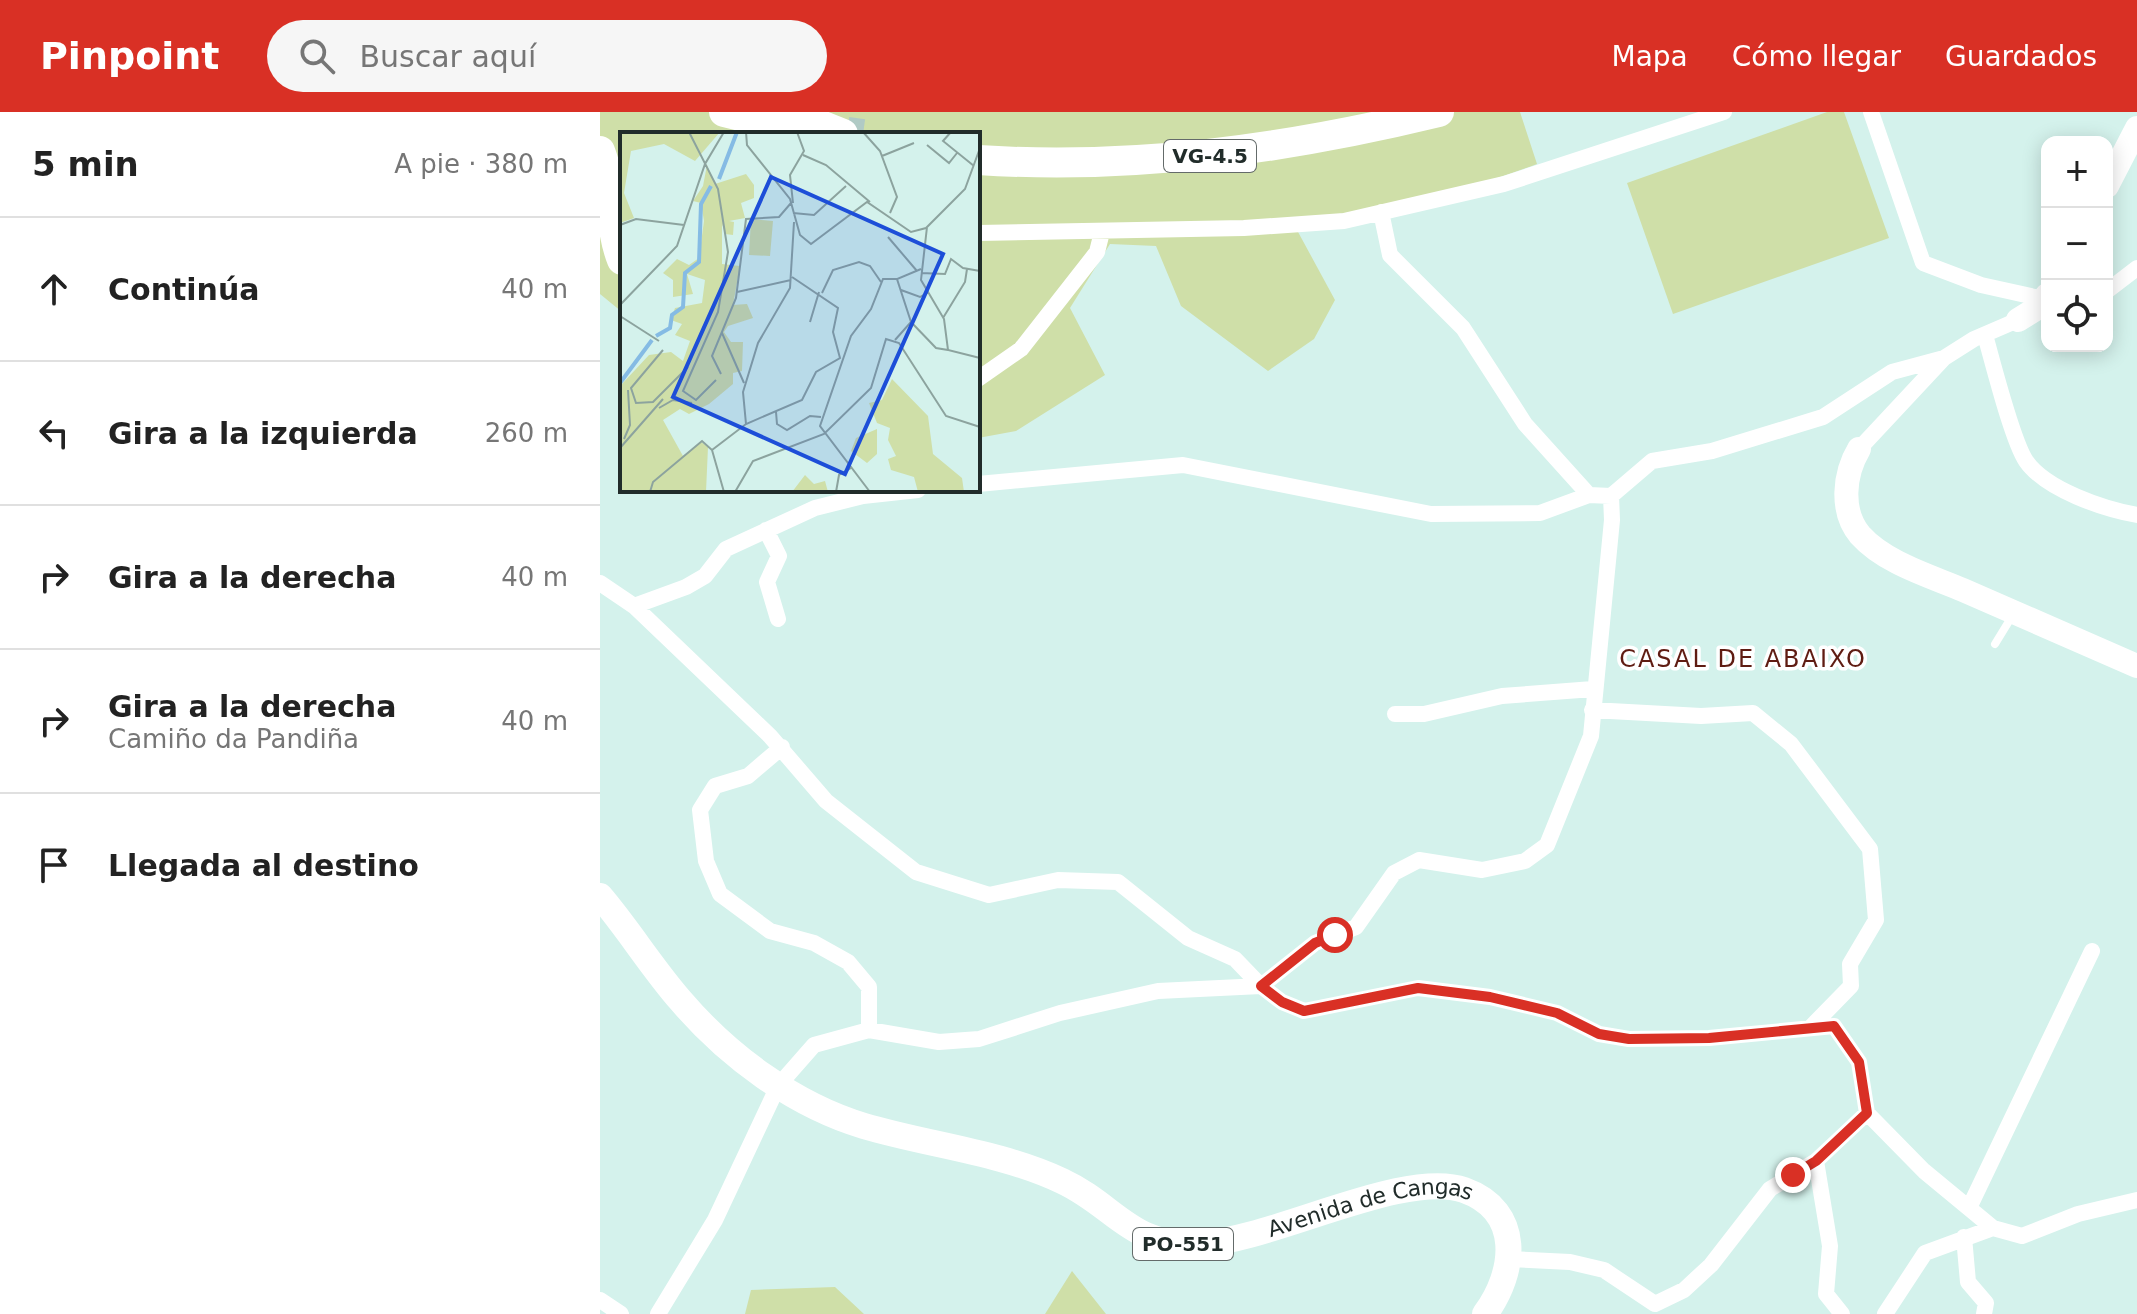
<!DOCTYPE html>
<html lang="es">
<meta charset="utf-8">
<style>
:root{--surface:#fff;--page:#f6f6f6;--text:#222;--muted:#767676;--line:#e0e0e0;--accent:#d93025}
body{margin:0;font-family:"DejaVu Sans",sans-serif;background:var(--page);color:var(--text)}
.controls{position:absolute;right:24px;top:24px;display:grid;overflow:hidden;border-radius:16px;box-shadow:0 4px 20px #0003}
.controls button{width:72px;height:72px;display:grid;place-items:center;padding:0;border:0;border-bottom:2px solid var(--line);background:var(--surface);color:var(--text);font:40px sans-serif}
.stop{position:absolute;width:24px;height:24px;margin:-18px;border:6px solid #d93025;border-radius:50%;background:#fff}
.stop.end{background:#d93025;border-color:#fff;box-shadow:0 2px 8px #0008}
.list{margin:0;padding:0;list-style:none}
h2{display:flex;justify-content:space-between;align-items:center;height:104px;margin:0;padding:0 32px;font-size:34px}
h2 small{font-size:26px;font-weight:400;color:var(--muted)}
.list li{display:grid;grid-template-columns:52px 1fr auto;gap:24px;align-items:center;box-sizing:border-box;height:144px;padding:0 32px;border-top:2px solid var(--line)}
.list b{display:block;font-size:30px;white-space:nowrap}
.list p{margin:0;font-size:26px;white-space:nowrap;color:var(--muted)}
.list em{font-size:26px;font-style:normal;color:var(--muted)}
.icon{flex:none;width:44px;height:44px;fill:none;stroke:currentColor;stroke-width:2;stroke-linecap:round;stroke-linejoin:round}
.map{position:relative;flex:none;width:1537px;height:1202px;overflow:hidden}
header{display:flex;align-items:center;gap:48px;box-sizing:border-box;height:112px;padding:0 40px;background:var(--accent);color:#fff}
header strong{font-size:38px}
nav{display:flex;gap:44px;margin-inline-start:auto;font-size:28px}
.search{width:560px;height:72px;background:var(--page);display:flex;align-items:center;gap:20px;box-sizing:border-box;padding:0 28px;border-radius:44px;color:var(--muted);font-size:30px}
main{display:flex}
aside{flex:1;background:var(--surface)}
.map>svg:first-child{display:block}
.green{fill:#cfdfa8}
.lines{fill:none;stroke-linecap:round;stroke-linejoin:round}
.street-tunnel{stroke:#b0cac5;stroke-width:16;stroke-dasharray:16 8;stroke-linecap:butt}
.lane{stroke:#fff;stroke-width:8}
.street{stroke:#fff;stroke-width:16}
.secondary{stroke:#fff;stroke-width:24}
.primary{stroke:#fff;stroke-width:26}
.highway{stroke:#fff;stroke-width:30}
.route{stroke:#d93025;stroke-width:10}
.labels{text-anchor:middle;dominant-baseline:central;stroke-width:7;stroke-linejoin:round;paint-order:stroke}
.shield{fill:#fff;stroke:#646b6a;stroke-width:2}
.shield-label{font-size:20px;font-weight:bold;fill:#212c2a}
.street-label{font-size:22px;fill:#212c2a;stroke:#fff}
.neighbourhood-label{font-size:24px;letter-spacing:2px;fill:#5f1c12;stroke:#fff}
.inset-river{fill:none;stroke:#85bbe4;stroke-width:4}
.inset-road{fill:none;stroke:#8ca39e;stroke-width:2}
.view{fill:#1d4ed8;fill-opacity:0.15;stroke:#1d4ed8;stroke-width:4}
.inset-edge{fill:none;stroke:#212c2a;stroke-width:4}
</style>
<header>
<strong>Pinpoint</strong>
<div class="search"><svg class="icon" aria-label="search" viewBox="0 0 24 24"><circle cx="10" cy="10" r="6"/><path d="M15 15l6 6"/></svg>Buscar aquí</div>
<nav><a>Mapa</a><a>Cómo llegar</a><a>Guardados</a></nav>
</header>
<main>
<aside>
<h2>5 min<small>A pie · 380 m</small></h2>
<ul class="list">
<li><svg class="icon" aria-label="ahead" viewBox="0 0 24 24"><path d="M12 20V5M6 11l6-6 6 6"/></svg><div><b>Continúa</b></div><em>40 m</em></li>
<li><svg class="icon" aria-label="left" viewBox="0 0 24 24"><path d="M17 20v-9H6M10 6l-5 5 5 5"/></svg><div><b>Gira a la izquierda</b></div><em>260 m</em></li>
<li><svg class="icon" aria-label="right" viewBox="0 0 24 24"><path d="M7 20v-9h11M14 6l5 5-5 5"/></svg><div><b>Gira a la derecha</b></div><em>40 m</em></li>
<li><svg class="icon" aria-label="right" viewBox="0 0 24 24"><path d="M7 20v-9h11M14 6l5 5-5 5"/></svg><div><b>Gira a la derecha</b><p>Camiño da Pandiña</p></div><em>40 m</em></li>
<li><svg class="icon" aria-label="arrive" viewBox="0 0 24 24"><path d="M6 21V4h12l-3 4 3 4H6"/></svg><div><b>Llegada al destino</b></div></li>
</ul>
</aside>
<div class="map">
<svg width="1537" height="1202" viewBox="0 0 1537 1202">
<rect width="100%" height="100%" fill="#d4f2ec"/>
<path class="green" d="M 0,0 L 920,0 L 937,52 C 860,81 774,101 691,107 L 735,188 L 714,227 L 668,259 L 581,194 L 556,134 L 510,132 L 470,196 L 505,263 L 416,319 L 378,326 L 378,22 L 22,22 L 22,200 L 0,182 Z
M 1227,0 L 1244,0 L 1289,126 L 1073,202 L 1027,71 Z
M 472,1159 L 506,1202 L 445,1202 Z
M 235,1175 L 264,1202 L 145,1202 L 151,1178 Z"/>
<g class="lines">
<path class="street-tunnel" d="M 255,22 L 258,0"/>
<path class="lane" d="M 1395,532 L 1414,501"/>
<path class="street" d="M 1271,0 L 1323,151 L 1381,173 L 1444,187
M 781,100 L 790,143 L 863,216 L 925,312 L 989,383
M 378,121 L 644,116 L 744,109 L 904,72 L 1124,0
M 1507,179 L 1537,156
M 1385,223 C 1393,251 1412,328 1426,349 C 1446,378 1504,397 1537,403
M 378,267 L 421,237 L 497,140 L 502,120
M 1259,337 L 1344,246 L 1374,227 L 1418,208
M 378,372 L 583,353 L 831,402 L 940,401 L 989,383 L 1011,384 L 1052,349 L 1112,339 L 1223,305 L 1292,260 L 1344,246
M 166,418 L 179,444 L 167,470 L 178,507
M 0,471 L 34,494 L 170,624 L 226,689 L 316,760 L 389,783 L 458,768 L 518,770 L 588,826 L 635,847 L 661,874 L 715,831 L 756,815 L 794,761 L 819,748 L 882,758 L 925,749 L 947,733 L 991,624 L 1012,408 L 1011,384
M 34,494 L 86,475 L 105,464 L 126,437 L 215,396 L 263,384 L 318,378
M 992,598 L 1101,604 L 1153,601 L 1191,632 L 1270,737 L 1276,808 L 1250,852 L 1251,874 L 1210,916
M 795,602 L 824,602 L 902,584 L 993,577
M 182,635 L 148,664 L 115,674 L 100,698 L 106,749 L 120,782 L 170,819 L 214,831 L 248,850 L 269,875 L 269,918
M 1216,1049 L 1230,1134 L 1226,1182 L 1242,1202
M 1369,1096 L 1492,839
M 1364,1125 L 1368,1170 L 1386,1191 L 1384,1202
M 910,1147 L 970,1150 L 1004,1158 L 1055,1192 L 1084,1178 L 1111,1153 L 1170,1077 L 1216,1049 L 1267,1001 L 1324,1059 L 1393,1116
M 0,1188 L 21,1202
M 58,1202 L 115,1108 L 178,974 L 214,933 L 269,918 L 339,930 L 379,927 L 460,901 L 558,879 L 661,874 L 682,890 L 704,899 L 818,876 L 890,885 L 957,901 L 999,922 L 1029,927 L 1109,926 L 1234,914 L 1259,950 L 1267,1001
M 1285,1202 L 1325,1141 L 1393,1116 L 1422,1124 L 1478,1102 L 1537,1088"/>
<path class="secondary" d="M 1507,74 L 1537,16
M 1418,208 L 1439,195 L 1447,183
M 1259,337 C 1244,362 1240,399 1260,423 C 1285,451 1330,464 1363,478 C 1421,503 1479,529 1537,554"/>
<path class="primary" id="s1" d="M 0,784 C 29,818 52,856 81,889 C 128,944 194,993 264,1014 C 328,1033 401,1040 462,1069 C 516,1094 531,1136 600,1132 C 673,1128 804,1057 864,1078 C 923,1099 916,1160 885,1202"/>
<path class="highway" d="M 124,0 L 213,22
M 196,3 L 243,22
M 0,39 C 14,74 8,113 22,148
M 378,48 C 535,58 687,37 839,0"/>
</g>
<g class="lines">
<path class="route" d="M 735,823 L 715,831 L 661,874 L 682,890 L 704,899 L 818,876 L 890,885 L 957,901 L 999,922 L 1029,927 L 1109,926 L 1234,914 L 1259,950 L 1267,1001 L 1216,1049 L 1193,1063"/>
</g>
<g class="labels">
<g class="shield">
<rect x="564" y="28" width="92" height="32" rx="6"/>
<rect x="533" y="1116" width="100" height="32" rx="6"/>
</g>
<g class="shield-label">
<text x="610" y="44">VG-4.5</text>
<text x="583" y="1132">PO-551</text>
</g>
<g class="street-label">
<text stroke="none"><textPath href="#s1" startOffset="894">Avenida de Cangas</textPath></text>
</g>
<g class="neighbourhood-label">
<text x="1143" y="547">CASAL DE ABAIXO</text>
</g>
</g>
<g transform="translate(20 20)">
<rect width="360" height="360" fill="#d4f2ec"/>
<path d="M 0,0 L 100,0 L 75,29 L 44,12 L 11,19 L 4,61 L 14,86 L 0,91 ZM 87,33 L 95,52 L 126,42 L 134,53 L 134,66 L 121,71 L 125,86 L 109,89 L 114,90 L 113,103 L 105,102 L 102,92 L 102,132 L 120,134 L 113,173 L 127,172 L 133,186 L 108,194 L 104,200 L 111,210 L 123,210 L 122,239 L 113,241 L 113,252 L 89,272 L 69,282 L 60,277 L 43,288 L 63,324 L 81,310 L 88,315 L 86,360 L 0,360 L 1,253 L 29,223 L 51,220 L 63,229 L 70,209 L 55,203 L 62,192 L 51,188 L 55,176 L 82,171 L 85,148 L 67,142 L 73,162 L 53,165 L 53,148 L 43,141 L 57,127 L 69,133 L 79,126 L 84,89 L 81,71 L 73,69 L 83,54 ZM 131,87 L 153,89 L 150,124 L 129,123 ZM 272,247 L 308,284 L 313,322 L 342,346 L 344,360 L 298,360 L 294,345 L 271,338 L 268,327 L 276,324 L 268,308 L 270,296 L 257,291 L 249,271 L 262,268 ZM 257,297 L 257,322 L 247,331 L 231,319 L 236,306 ZM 185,343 L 194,352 L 205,349 L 208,360 L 172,360 Z" fill="#cfdfa8"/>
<path class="inset-river" d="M 99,47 L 117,0M 36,204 L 50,196 L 52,183 L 63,175 L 65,141 L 79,130 L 81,72 L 91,54M 0,251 L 32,208"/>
<path class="inset-road" d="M 69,0 L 98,57 L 108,120 L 98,180 L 63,259 L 76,268 L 96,248M 126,0 L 127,13 L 170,67 L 180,103 L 191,112 L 247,70 L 291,100 L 306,96 L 345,57 L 360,16M 243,0 L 260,19 L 277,65 L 270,81M 331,0 L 323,9 L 354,34M 307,13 L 329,31 L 337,21M 183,23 L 206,33 L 250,70M 262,24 L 294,11M 173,71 L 170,43 L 184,19 L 177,0M 173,81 L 194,83 L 226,54M 0,93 L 16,87 L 64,93M 307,95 L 301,148 L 324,187 L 328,218 L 360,226M 268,105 L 297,139M 301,141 L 325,142 L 331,127 L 343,136 L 360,139M 281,158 L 300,165 L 309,160M 117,160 L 171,148M 202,161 L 213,138 L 239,130 L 250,134 L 261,150M 0,173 L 57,114 L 85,32 L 104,0M 0,184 L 39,209M 323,186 L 345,150 L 347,137M 190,190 L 199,160M 291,190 L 316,216 L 328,218M 102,201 L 124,251M 275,208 L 291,190 L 277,147 L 301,137M 43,218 L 11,256 L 16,271 L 33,270 L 68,235M 101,242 L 92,224 L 116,166 L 126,87 L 159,85 L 171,71M 39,276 L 53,268 L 72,271M 156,280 L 157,292 L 167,298 L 190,284 L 201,285M 126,292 L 123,260 L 138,211 L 170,156 L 174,90M 4,307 L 10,293 L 8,258M 0,316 L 43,267M 92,318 L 126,292 L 182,268 L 196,240 L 220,226 L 213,200 L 218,176 L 172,145M 30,360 L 33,350 L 82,309 L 92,318 L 104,360M 115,360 L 133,329 L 204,302 L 251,256 L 266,207 L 279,211 L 326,284 L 360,295M 216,360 L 219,343 L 231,336M 250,360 L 200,294 L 231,204 L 251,177 L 263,147 L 277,147"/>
<path class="view" d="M 151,45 L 323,122 L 225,342 L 53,265 Z"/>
<rect width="360" height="360" class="inset-edge"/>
</g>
</svg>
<div class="controls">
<button>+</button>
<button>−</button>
<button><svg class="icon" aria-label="locate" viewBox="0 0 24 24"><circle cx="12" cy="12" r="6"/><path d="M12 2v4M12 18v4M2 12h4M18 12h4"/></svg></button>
</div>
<div class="stop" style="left:735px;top:823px"></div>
<div class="stop end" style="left:1193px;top:1063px"></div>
</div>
</main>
